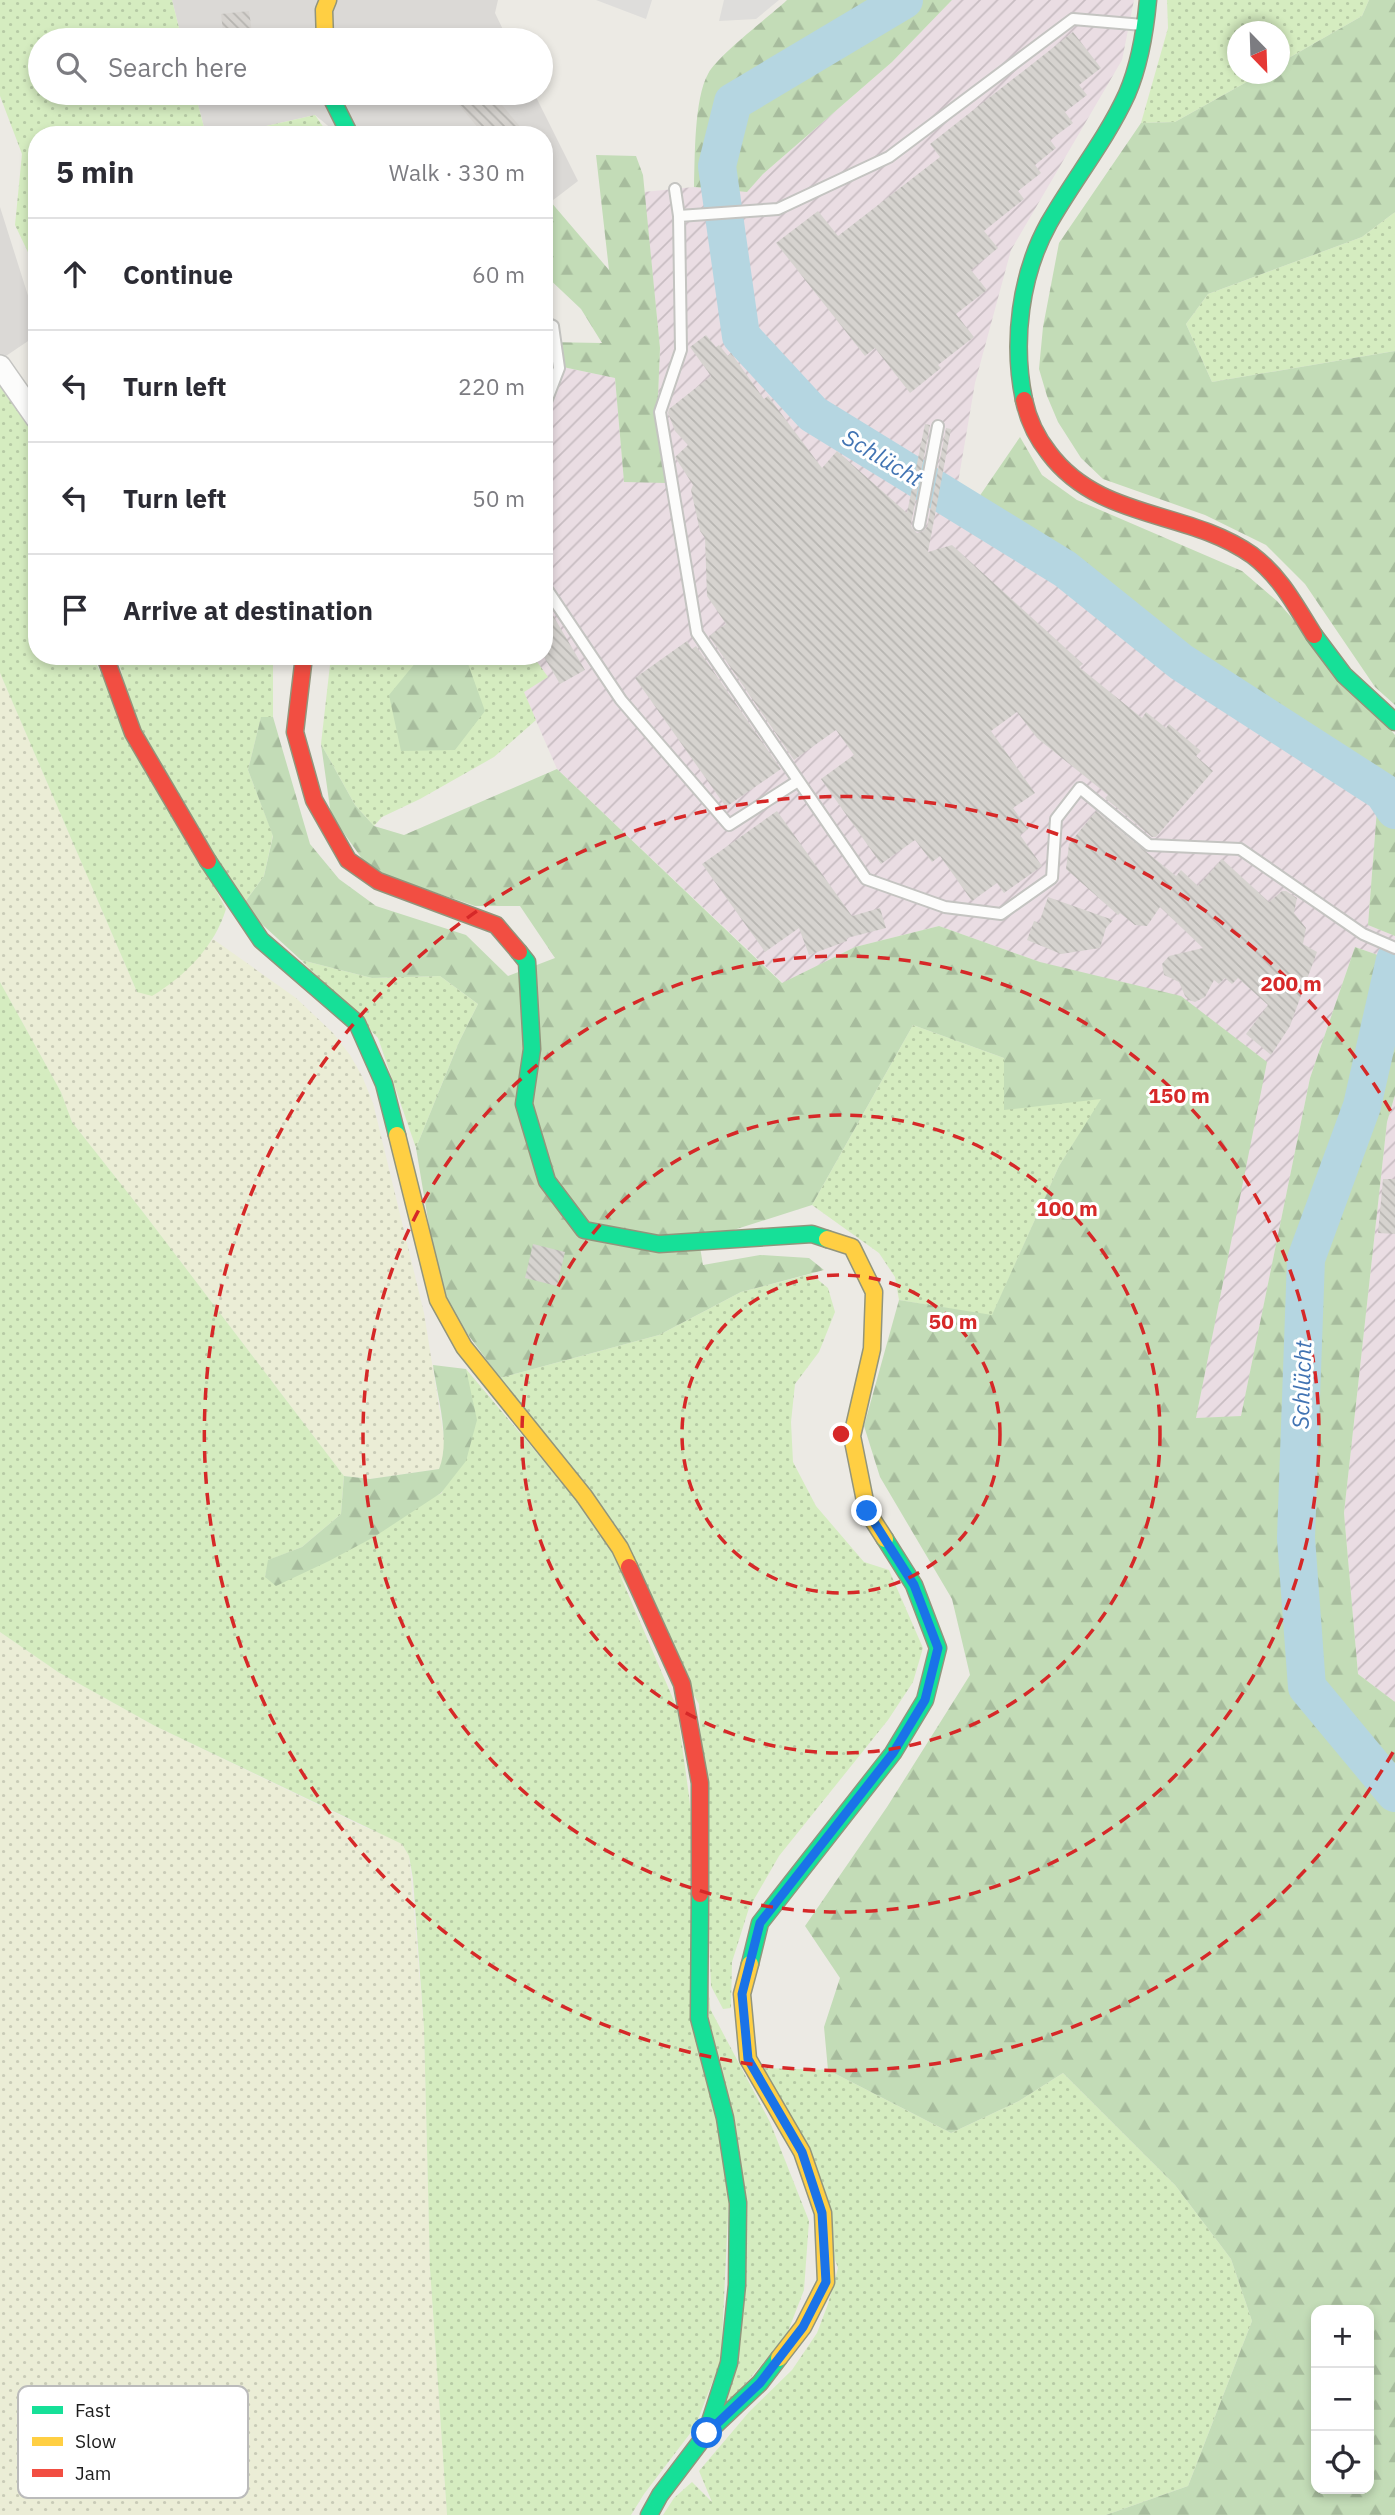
<!DOCTYPE html>
<meta charset="utf-8">
<style>
:root{--surface:#fff;--page:#f2f2f3;--text:#2b2b33;--muted:#7c7c81;--line:#e1e1e2}
body{margin:0;font-family:"IBM Plex Sans",sans-serif;background:var(--page);color:var(--text)}
.controls{position:absolute;right:21px;bottom:21px;display:grid;overflow:hidden;border-radius:14px;box-shadow:0 4px 10px #0003}
.controls button{width:63px;height:63px;display:grid;place-items:center;padding:0;border:0;border-bottom:2px solid var(--line);background:var(--surface);color:var(--text);font:35px sans-serif}
.compass{position:absolute;left:1227px;top:21px;width:63px;height:63px;border-radius:50%;background:var(--surface);box-shadow:0 4px 10px #0003;rotate:157deg}
.stop{position:absolute;width:21px;height:21px;margin:-16px;border:5px solid #1a73e8;border-radius:50%;background:#fff}
.stop.end{background:#1a73e8;border-color:#fff;box-shadow:0 2px 7px #0008}
.list{margin:0;padding:0;list-style:none}
h2{display:flex;justify-content:space-between;align-items:center;height:91px;margin:0;padding:0 28px;font-size:30px}
h2 small{font-size:23px;font-weight:400;color:var(--muted)}
.list li{display:grid;grid-template-columns:46px 1fr auto;gap:21px;align-items:center;box-sizing:border-box;height:112px;padding:0 28px;border-top:2px solid var(--line)}
.list b{display:block;font-size:26px;white-space:nowrap}
.list em{font-size:23px;font-style:normal;color:var(--muted)}
.icon{flex:none;width:38px;height:38px;fill:none;stroke:currentColor;stroke-width:2;stroke-linecap:round;stroke-linejoin:round}
.map{position:relative;flex:none;width:1395px;height:2515px;overflow:hidden}
.search{position:absolute;background:var(--surface);box-shadow:0 4px 10px #0003;left:28px;top:28px;width:525px;height:77px;display:flex;align-items:center;gap:18px;box-sizing:border-box;padding:0 24px;border-radius:38px;color:var(--muted);font-size:26px}
.panel{position:absolute;background:var(--surface);box-shadow:0 4px 10px #0003;left:28px;top:126px;width:525px;height:539px;border-radius:28px}
.map>svg:first-child{display:block}
.residential{fill:#dbd9d6}
.industrial{fill:url(#industrial-furrows)}
.farmland{fill:url(#farmland-dots)}
.grass{fill:url(#grass-dots)}
.forest{fill:url(#forest-firs);fill-rule:evenodd}
.parking{fill:#dedddb}
.lines{fill:none;stroke-linecap:round;stroke-linejoin:round}
.river{stroke:#b5d6e1;stroke-width:38}
.building{fill:url(#building-back-hatch)}
.lane-casing{stroke:#c4c4c1;stroke-width:14}
.street-casing{stroke:#c4c4c1;stroke-width:24}
.fast-casing{stroke:#92957c;stroke-width:19}
.slow-casing{stroke:#92957c;stroke-width:19}
.jam-casing{stroke:#92957c;stroke-width:19}
.lane{stroke:#fcfcfb;stroke-width:10}
.street{stroke:#fcfcfb;stroke-width:21}
.fast{stroke:#16e098;stroke-width:16}
.slow{stroke:#ffcf43;stroke-width:16}
.jam{stroke:#f24e42;stroke-width:16}
.route{stroke:#1a73e8;stroke-width:9}
.ring{fill:none;stroke:#d62828;stroke-width:3.5;stroke-dasharray:12 9}
.labels{text-anchor:middle;dominant-baseline:central;stroke-width:6;stroke-linejoin:round;paint-order:stroke}
.water-label{font-size:23px;font-style:italic;fill:#4274b3;stroke:#fff}
.key{fill:#fff;stroke:#bbb;stroke-width:2}
.key-label{font-size:19px;fill:#1d1d1d}
.centre{fill:#d62828;stroke:#fff;stroke-width:3.5}
.ring-label{font-size:21px;text-anchor:middle;font-weight:bold;fill:#d62828;stroke:#fff;stroke-width:6;stroke-linejoin:round;paint-order:stroke}
</style>
<div class="map">
<svg width="1395" height="2515" viewBox="0 0 1395 2515">
<defs>
<pattern id="industrial-furrows" width="10" height="10" patternUnits="userSpaceOnUse" patternTransform="scale(1.75)"><rect width="10" height="10" fill="#eadde3"/><path d="M-1 1l2-2M0 10L10 0M9 11l2-2" fill="none" stroke="#c8bdc2"/></pattern>
<pattern id="farmland-dots" width="8" height="8" patternUnits="userSpaceOnUse" patternTransform="scale(1.75)"><rect width="8" height="8" fill="#ebedd6"/><path d="M2 2h.1M6 6h.1" fill="none" stroke="#c9cbb7" stroke-width="1.8" stroke-linecap="round"/></pattern>
<pattern id="grass-dots" width="8" height="8" patternUnits="userSpaceOnUse" patternTransform="scale(1.75)"><rect width="8" height="8" fill="#d5ecc0"/><path d="M2 2h.1M6 6h.1" fill="none" stroke="#b6caa5" stroke-width="1.8" stroke-linecap="round"/></pattern>
<pattern id="forest-firs" width="22" height="20" patternUnits="userSpaceOnUse" patternTransform="scale(1.75)"><rect width="22" height="20" fill="#c3dcb7"/><path d="M5 1l3.5 6h-7zM16 11l3.5 6h-7z" fill="#a7bc9d"/></pattern>
<pattern id="building-back-hatch" width="6" height="6" patternUnits="userSpaceOnUse" patternTransform="scale(1.75)"><rect width="6" height="6" fill="#d6d3cf"/><path d="M-1 5l2 2M0 0l6 6M5-1l2 2" fill="none" stroke="#b7b5b1"/></pattern>
</defs>
<rect width="100%" height="100%" fill="#eceae4"/>
<path class="residential" d="M 172,0 L 498,0 L 495,13 L 508,40 L 182,40 Z
M 195,93 L 534,93 L 578,181 L 544,207 L 544,135 L 339,135 L 315,115 L 226,135 L 206,135 Z
M 0,207 L 37,324 L 37,335 L 0,360 Z"/>
<path class="industrial" d="M 952,0 L 1134,0 L 1122,60 L 1011,250 L 975,383 L 953,512 L 1377,809 L 1368,925 L 1395,936 L 1395,961 L 1355,947 L 1310,1078 L 1241,1417 L 1196,1418 L 1266,1062 L 1040,962 L 939,926 L 855,947 L 783,983 L 557,769 L 508,656 L 544,656 L 544,363 L 615,378 L 624,482 L 657,422 L 660,348 L 644,192 L 694,187 L 747,191 L 763,174 L 892,62 Z
M 1395,1095 L 1395,1702 L 1358,1674 L 1344,1513 L 1387,1122 Z"/>
<path class="farmland" d="M 0,673 L 137,992 L 194,962 L 213,939 L 296,998 L 333,1033 L 350,1055 L 362,1076 L 373,1103 L 424,1313 L 444,1438 L 445,1455 L 439,1469 L 370,1479 L 344,1476 L 143,1212 L 72,1122 L 61,1092 L 0,982 Z
M 0,1632 L 58,1672 L 155,1726 L 364,1827 L 400,1841 L 409,1856 L 424,2028 L 430,2269 L 447,2515 L 0,2515 Z"/>
<path class="grass" d="M 0,0 L 172,0 L 182,40 L 40,40 L 40,93 L 195,93 L 206,135 L 37,135 L 37,271 L 15,225 L 22,154 L 0,96 Z
M 1167,0 L 1369,0 L 1362,16 L 1280,63 L 1280,32 L 1238,32 L 1238,74 L 1261,74 L 1175,122 L 1141,123 L 1168,28 Z
M 315,115 L 329,135 L 226,135 Z
M 1395,212 L 1395,351 L 1212,382 L 1186,324 L 1208,294 L 1362,237 Z
M 0,378 L 37,441 L 37,656 L 92,656 L 226,909 C 215,946 185,976 152,996 L 137,992 L 0,673 Z
M 117,656 L 273,656 L 273,717 L 261,718 L 248,770 L 273,835 L 264,876 L 242,906 L 138,732 Z
M 331,656 L 533,656 L 548,677 L 524,692 L 536,720 L 494,757 L 420,799 L 382,817 L 374,826 L 355,805 L 321,744 Z
M 301,960 L 372,978 L 440,976 L 478,1004 L 459,1042 L 416,1148 L 378,1038 Z
M 0,982 L 61,1092 L 72,1122 L 143,1212 L 344,1476 L 341,1514 L 302,1547 L 269,1560 L 265,1577 L 442,1493 L 466,1369 L 574,1497 L 620,1575 L 677,1708 L 689,1796 L 729,2195 L 721,2360 L 695,2427 L 644,2494 L 631,2515 L 447,2515 L 430,2269 L 424,2028 L 413,1879 L 409,1856 L 402,1844 L 155,1726 L 58,1672 L 0,1632 Z
M 913,1025 L 1004,1058 L 1102,1099 L 1059,1166 L 992,1316 L 899,1300 L 895,1277 L 879,1253 L 812,1205 Z
M 811,1274 L 828,1288 L 835,1312 L 819,1352 L 795,1384 L 791,1422 L 793,1462 L 816,1506 L 864,1562 L 889,1570 L 923,1648 L 913,1682 L 888,1720 L 779,1856 L 749,1908 L 732,1962 L 731,2008 L 723,2009 L 711,1986 L 699,1704 L 500,1378 L 659,1335 L 741,1292 Z
M 706,2001 L 770,2122 L 809,2221 L 804,2290 L 787,2334 L 726,2407 L 742,2322 Z
M 764,2068 L 828,2070 L 951,2133 L 1019,2101 L 1063,2073 L 1175,2185 L 1231,2259 L 1252,2321 L 1188,2486 L 1106,2515 L 663,2515 L 674,2498 L 692,2482 L 712,2502 L 699,2471 L 749,2412 L 792,2370 L 817,2333 L 828,2304 L 838,2268 Z"/>
<path class="forest" d="M 787,0 L 952,0 L 892,62 L 763,174 L 747,192 L 694,187 C 695,158 694,99 708,74 C 718,55 769,17 787,0 Z
M 1369,0 L 1395,0 L 1395,212 L 1362,237 L 1208,294 L 1186,324 L 1212,382 L 1395,351 L 1395,705 L 1375,687 L 1305,584 L 1266,545 L 1205,515 L 1103,479 L 1081,458 L 1058,422 L 1047,396 L 1039,369 L 1043,327 L 1059,243 L 1141,123 L 1175,122 L 1261,74 L 1280,74 L 1280,63 L 1362,16 Z
M 596,155 L 636,156 L 643,175 L 660,348 L 657,422 L 667,483 L 624,482 L 615,378 L 544,363 L 544,342 L 602,343 L 581,309 L 544,274 L 544,206 L 550,201 L 609,270 Z
M 1020,437 L 1042,475 L 1077,500 L 1242,571 L 1277,601 L 1395,735 L 1395,936 L 1368,925 L 1377,809 L 1148,651 L 970,510 Z
M 421,656 L 467,661 L 485,711 L 455,750 L 401,751 L 389,695 Z
M 261,717 L 273,717 L 310,844 L 339,879 L 376,906 L 466,935 L 508,976 L 555,958 L 520,906 L 475,906 L 370,870 L 331,815 L 321,744 L 355,805 L 374,826 L 404,835 L 557,769 L 782,983 L 855,947 L 939,926 L 1040,962 L 1181,996 L 1267,1062 L 1196,1418 L 1241,1416 L 1310,1078 L 1355,947 L 1395,961 L 1395,1095 L 1387,1122 L 1344,1513 L 1358,1674 L 1395,1702 L 1395,2515 L 1106,2515 L 1188,2486 L 1252,2321 L 1231,2259 L 1175,2185 L 1063,2073 L 1019,2101 L 951,2133 L 828,2070 L 824,2027 L 840,1978 L 805,1926 L 887,1807 L 970,1675 L 952,1599 L 880,1477 L 864,1426 L 899,1300 L 992,1315 L 1059,1166 L 1101,1099 L 1004,1110 L 1004,1058 L 913,1025 L 812,1205 L 699,1241 L 703,1265 L 760,1255 L 809,1258 L 824,1270 L 741,1292 L 659,1335 L 500,1378 L 441,1298 L 416,1148 L 459,1042 L 478,1004 L 440,976 L 372,978 L 301,960 L 242,906 L 264,876 L 273,836 L 248,770 ZM 1316,2310 L 1369,2310 L 1369,2489 L 1316,2489 Z
M 433,1365 L 466,1369 L 477,1420 L 466,1461 L 441,1493 L 374,1537 L 329,1561 L 276,1586 L 265,1577 L 268,1560 L 302,1547 L 341,1514 L 344,1476 L 370,1479 L 439,1469 C 451,1440 437,1396 433,1365 Z"/>
<path class="parking" d="M 596,0 L 652,0 L 646,19 Z
M 724,0 L 779,0 L 756,19 L 719,21 Z"/>
<g class="lines">
<path class="river" d="M 904,0 L 733,102 L 717,166 L 741,336 L 813,414 L 1065,569 L 1181,662 L 1383,792 L 1395,810
M 1395,960 L 1362,1106 L 1306,1259 L 1296,1538 L 1307,1687 L 1395,1793"/>
</g>
<path class="building" d="M 249,11 L 253,40 L 224,40 L 221,14 Z
M 1073,32 L 1101,68 L 1079,85 L 1087,95 L 1065,112 L 1073,123 L 1050,140 L 1056,148 L 1035,165 L 1041,173 L 1018,191 L 1024,199 L 984,231 L 998,248 L 971,270 L 987,290 L 956,314 L 974,337 L 938,365 L 941,368 L 910,393 L 875,348 L 865,356 L 776,243 L 818,211 L 838,236 L 940,157 L 930,144 Z
M 449,93 L 492,93 L 527,135 L 484,135 Z
M 706,335 L 716,347 L 719,345 L 728,356 L 731,353 L 764,399 L 768,396 L 822,468 L 837,451 L 907,513 L 925,424 L 930,425 L 911,524 L 912,528 L 917,533 L 922,532 L 927,527 L 946,428 L 951,429 L 928,552 L 952,545 L 1083,664 L 1079,667 L 1142,718 L 1146,712 L 1166,728 L 1169,724 L 1201,751 L 1196,756 L 1213,771 L 1156,837 L 1152,837 L 1105,798 L 1108,795 L 1037,738 L 1017,712 L 991,731 L 1035,793 L 1013,808 L 1028,829 L 1020,835 L 1042,866 L 1004,893 L 997,883 L 972,901 L 940,856 L 932,862 L 915,840 L 881,864 L 821,779 L 854,755 L 836,730 L 794,760 L 709,636 L 726,624 L 707,596 L 705,538 L 700,531 L 691,490 L 693,485 L 675,457 L 688,445 L 675,431 L 668,413 L 669,409 L 711,376 L 690,347 Z
M 544,600 L 585,670 L 560,684 L 544,657 Z
M 687,641 L 692,649 L 696,646 L 781,769 L 726,807 L 635,678 Z
M 777,811 L 852,916 L 880,908 L 886,928 L 847,938 L 847,941 L 809,955 L 799,928 L 765,952 L 702,864 Z
M 1096,811 L 1176,876 L 1181,870 L 1198,886 L 1222,859 L 1269,902 L 1282,891 L 1286,891 L 1297,898 L 1294,913 L 1306,928 L 1303,944 L 1317,952 L 1290,1026 L 1271,1055 L 1246,1034 L 1268,1005 L 1238,978 L 1232,984 L 1225,978 L 1219,984 L 1214,980 L 1205,997 L 1195,1002 L 1189,1000 L 1185,996 L 1179,982 L 1164,975 L 1162,964 L 1169,956 L 1203,948 L 1160,907 L 1147,926 L 1135,925 L 1120,913 L 1118,915 L 1066,869 L 1069,844 Z
M 1048,897 L 1113,920 L 1106,928 L 1100,948 L 1061,954 L 1027,940 L 1034,921 L 1039,923 Z
M 1383,1179 L 1395,1179 L 1395,1234 L 1378,1233 Z
M 533,1244 L 565,1252 L 557,1286 L 525,1278 Z"/>
<g class="lines">
<g class="lane-casing">
<path id="lane" d="M 675,189 L 679,216 L 681,350 L 660,412 L 697,633 L 866,879 L 945,907 L 1001,914 L 1052,878 L 1056,819 L 1080,788 L 1149,845 L 1240,849 L 1363,934 L 1395,948
M 679,216 L 778,209 L 889,157 L 1073,19 L 1143,25
M 544,322 L 553,326 L 559,368 L 544,407
M 544,345 L 553,326
M 919,525 L 938,426
M 544,585 L 621,700 L 729,825 L 798,781"/>
</g>
<g class="street-casing">
<path id="street" d="M 0,366 L 37,419"/>
</g>
<g class="fast-casing">
<path id="fast" d="M 329,93 L 350,135
M 1024,400 C 1012,342 1020,275 1049,223 C 1074,179 1106,140 1127,94 C 1140,64 1145,32 1148,0
M 1314,635 L 1344,675 L 1395,722
M 208,861 L 261,940 L 357,1023 L 384,1084 L 397,1135
M 519,952 L 527,962 L 532,1049 L 524,1104 L 547,1181 L 584,1230 L 659,1244 L 812,1234 L 827,1239
M 700,1894 L 699,2018 L 725,2118 L 738,2203 L 737,2285 L 729,2363 L 708,2428
M 750,1964 L 760,1923 L 893,1753 L 925,1700 L 938,1648 L 914,1585 L 885,1539
M 649,2515 L 660,2495 L 707,2433 L 760,2383 L 779,2358"/>
</g>
<g class="slow-casing">
<path id="slow" d="M 325,40 L 324,10 L 328,0
M 397,1135 L 438,1300 L 464,1347 L 584,1496 L 620,1548 L 629,1567
M 827,1239 L 852,1247 L 874,1292 L 872,1349 L 852,1436 L 867,1511 L 885,1539
M 750,1964 L 742,1994 L 748,2059 L 802,2152 L 823,2213 L 826,2282 L 803,2327 L 779,2358"/>
</g>
<g class="jam-casing">
<path id="jam" d="M 1024,400 C 1028,419 1037,438 1049,453 C 1100,521 1187,509 1252,555 C 1281,577 1295,605 1314,635
M 105,656 L 133,733 L 208,861
M 304,656 L 295,732 L 314,800 L 348,860 L 378,881 L 496,925 L 519,952
M 629,1567 L 682,1684 L 700,1783 L 700,1894"/>
</g>
<use href="#lane" class="lane"/>
<use href="#street" class="street"/>
<use href="#fast" class="fast"/>
<use href="#slow" class="slow"/>
<use href="#jam" class="jam"/>
</g>
<g class="lines">
<path class="route" d="M 707,2433 L 760,2383 L 803,2327 L 826,2282 L 822,2213 L 802,2152 L 748,2059 L 742,1994 L 760,1923 L 893,1753 L 925,1700 L 938,1648 L 914,1585 L 867,1511"/>
</g>
<g class="ring">
<circle cx="841" cy="1434" r="159"/>
<circle cx="841" cy="1434" r="319"/>
<circle cx="841" cy="1434" r="478"/>
<path d="M1393 1752A637 637 0 1 1 1393 1115"/>
</g>
<g class="labels">
<g class="water-label">
<text transform="translate(883 457) rotate(31)">Schlücht</text>
<text transform="translate(1301 1385) rotate(-88)">Schlücht</text>
</g>
</g>
<rect x="18" y="2386" width="230" height="112" rx="10" class="key"/>
<rect x="32" y="2406" width="31" height="8" fill="#16e098"/>
<rect x="32" y="2437" width="31" height="9" fill="#ffcf43"/>
<rect x="32" y="2469" width="31" height="8" fill="#f24e42"/>
<g class="key-label">
<text x="75" y="2417">Fast</text>
<text x="75" y="2448">Slow</text>
<text x="75" y="2480">Jam</text>
</g>
<circle cx="841" cy="1434" r="10" class="centre"/>
<g class="ring-label">
<text x="1291" y="991">200 m</text>
<text x="1179" y="1103">150 m</text>
<text x="1067" y="1216">100 m</text>
<text x="953" y="1329">50 m</text>
</g>
</svg>
<div class="controls">
<button>+</button>
<button>−</button>
<button><svg class="icon" aria-label="locate" viewBox="0 0 24 24"><circle cx="12" cy="12" r="6"/><path d="M12 2v4M12 18v4M2 12h4M18 12h4"/></svg></button>
</div>
<svg class="compass" viewBox="-18 -18 36 36"><path d="M0-13l5 13h-10z" fill="#e53935"/><path d="M0 13l5-13h-10z" fill="#7c7c81"/></svg>
<div class="stop" style="left:707px;top:2433px"></div>
<div class="stop end" style="left:867px;top:1511px"></div>
<div class="search"><svg class="icon" aria-label="search" viewBox="0 0 24 24"><circle cx="10" cy="10" r="6"/><path d="M15 15l6 6"/></svg>Search here</div>
<section class="panel">
<h2>5 min<small>Walk · 330 m</small></h2>
<ul class="list">
<li><svg class="icon" aria-label="ahead" viewBox="0 0 24 24"><path d="M12 20V5M6 11l6-6 6 6"/></svg><div><b>Continue</b></div><em>60 m</em></li>
<li><svg class="icon" aria-label="left" viewBox="0 0 24 24"><path d="M17 20v-9H6M10 6l-5 5 5 5"/></svg><div><b>Turn left</b></div><em>220 m</em></li>
<li><svg class="icon" aria-label="left" viewBox="0 0 24 24"><path d="M17 20v-9H6M10 6l-5 5 5 5"/></svg><div><b>Turn left</b></div><em>50 m</em></li>
<li><svg class="icon" aria-label="arrive" viewBox="0 0 24 24"><path d="M6 21V4h12l-3 4 3 4H6"/></svg><div><b>Arrive at destination</b></div></li>
</ul>
</section>
</div>
